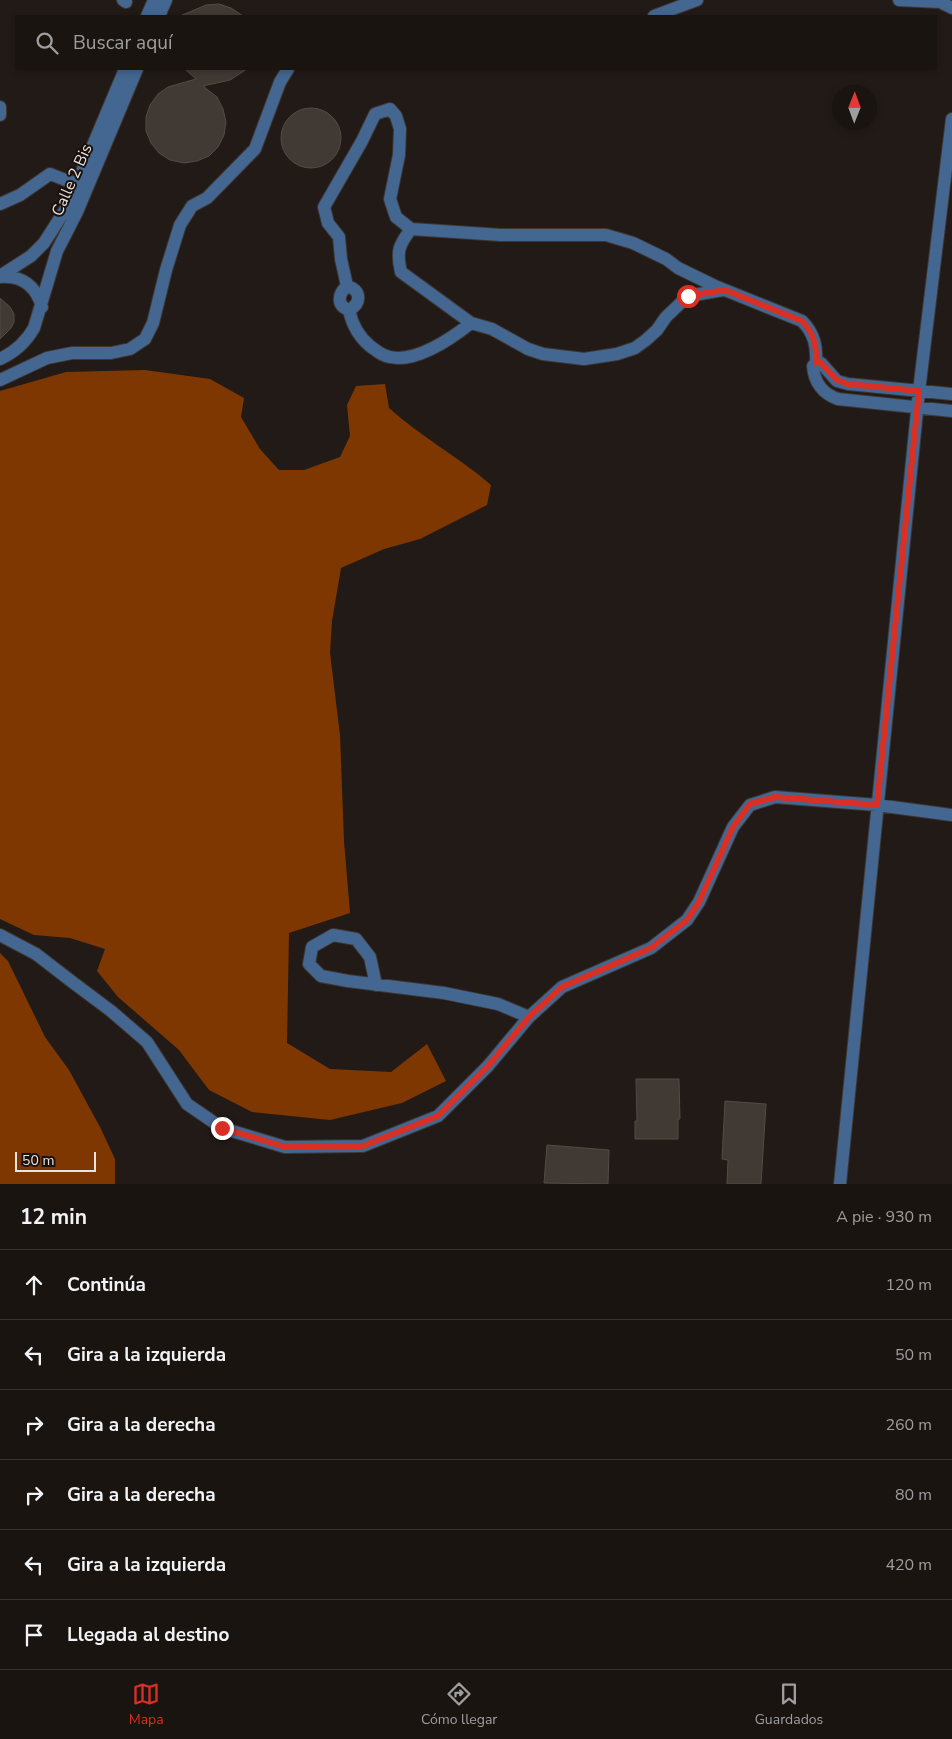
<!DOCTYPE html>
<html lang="es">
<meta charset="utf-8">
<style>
:root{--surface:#1a1410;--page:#27211e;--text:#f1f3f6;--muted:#9f9e9f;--line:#383330;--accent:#d93025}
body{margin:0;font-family:"Nunito Sans",sans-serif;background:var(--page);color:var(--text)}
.compass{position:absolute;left:832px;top:85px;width:45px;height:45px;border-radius:50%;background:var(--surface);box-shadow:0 2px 8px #0003;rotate:1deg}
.scale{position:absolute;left:15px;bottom:12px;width:81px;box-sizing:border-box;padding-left:5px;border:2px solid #e9e3e0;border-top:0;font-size:14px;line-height:18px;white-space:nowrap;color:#e9e3e0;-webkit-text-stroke:4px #19110d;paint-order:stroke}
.stop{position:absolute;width:15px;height:15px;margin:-11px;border:4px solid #d93025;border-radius:50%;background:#fff}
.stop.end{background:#d93025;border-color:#fff;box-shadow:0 1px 5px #0008}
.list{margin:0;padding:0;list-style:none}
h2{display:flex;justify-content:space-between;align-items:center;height:65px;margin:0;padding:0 20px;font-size:21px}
h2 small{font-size:16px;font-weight:400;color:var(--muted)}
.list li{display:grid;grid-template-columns:32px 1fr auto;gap:15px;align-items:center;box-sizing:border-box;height:70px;padding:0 20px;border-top:1px solid var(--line)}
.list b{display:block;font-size:19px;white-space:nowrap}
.list em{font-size:16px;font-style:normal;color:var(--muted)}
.icon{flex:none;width:28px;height:28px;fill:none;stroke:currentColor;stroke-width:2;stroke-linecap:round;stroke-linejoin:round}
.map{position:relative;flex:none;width:952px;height:1184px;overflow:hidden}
.search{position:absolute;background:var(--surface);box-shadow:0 2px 8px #0003;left:15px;right:15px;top:15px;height:55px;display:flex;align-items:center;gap:12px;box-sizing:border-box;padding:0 18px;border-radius:0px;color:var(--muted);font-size:19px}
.sheet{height:485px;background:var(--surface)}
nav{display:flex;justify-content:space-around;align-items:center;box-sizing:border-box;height:70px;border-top:1px solid var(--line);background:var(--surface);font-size:14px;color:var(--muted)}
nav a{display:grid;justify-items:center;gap:2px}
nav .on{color:var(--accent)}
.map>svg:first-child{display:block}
.forest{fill:#7e3700}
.building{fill:#413934;stroke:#544b47}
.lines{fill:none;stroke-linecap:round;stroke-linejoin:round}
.minor-casing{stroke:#3e3632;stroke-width:14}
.minor{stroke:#436791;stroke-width:12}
.route{stroke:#d93025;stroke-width:6}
.labels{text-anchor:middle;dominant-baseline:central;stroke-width:4;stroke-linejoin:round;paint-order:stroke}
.street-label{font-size:16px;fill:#e9e3e0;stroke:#19110d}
</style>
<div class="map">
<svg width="952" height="1184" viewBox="0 0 952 1184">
<rect width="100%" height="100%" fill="#221a16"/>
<path class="forest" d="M 145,370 L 210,379 L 244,398 L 241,417 L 260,449 L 279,470 L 304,470 L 340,457 L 350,436 L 347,405 L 356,386 L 385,384 L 389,408 C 421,437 459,457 491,485 L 487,505 L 420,539 L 384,549 L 341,568 L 332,621 L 330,653 L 340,735 L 344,841 L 350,913 L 289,933 L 287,1043 L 330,1069 L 391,1072 L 427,1044 L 446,1081 L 402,1103 L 330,1120 L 252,1112 L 209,1090 L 179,1050 L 118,997 L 97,971 L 105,949 L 70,938 L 34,935 L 0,919 L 0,391 L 66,372 Z
M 0,953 L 8,961 L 45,1037 L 69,1070 L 100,1127 L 115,1159 L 115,1184 L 0,1184 Z"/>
<path class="building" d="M 219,4 L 231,8 L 243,16 L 180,16 L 206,5 Z
M 185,69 L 247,69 L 230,80 L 203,86 L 217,97 L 223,109 L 226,122 L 224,135 L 218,147 L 209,156 L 197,161 L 184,163 L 170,160 L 159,153 L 151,143 L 146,131 L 146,117 L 150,105 L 158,94 L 168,87 L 196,79 Z
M281 138a30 30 0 1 1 60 0a30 30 0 1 1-60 0Z
M 0,298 L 10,307 L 14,314 L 14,322 L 11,328 L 0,339 Z
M 636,1079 L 679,1079 L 680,1119 L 678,1119 L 678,1139 L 635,1139 L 635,1121 L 637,1121 Z
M 725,1101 L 766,1104 L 761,1184 L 727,1184 L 728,1160 L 722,1159 Z
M 547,1145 L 609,1150 L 608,1184 L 544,1183 Z"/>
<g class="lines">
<g class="minor-casing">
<path id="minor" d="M 123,0 L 126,2
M 899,0 L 940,2 L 952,8
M 147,16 L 154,0
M 159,16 L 166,0
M 654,16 L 697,0
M 0,107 L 0,115
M 0,204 L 20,195 L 50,174 L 76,184
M 411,229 C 399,245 396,251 401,272 L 471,323
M 0,276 L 31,256 L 44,243 L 67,207 L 125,69
M 0,277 C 22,275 36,286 42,307
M 347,286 L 341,259 L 339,237 L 328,223 L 324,207 L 362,141 L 375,114 L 390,109 L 396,116 L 400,129 L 399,155 L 390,199 L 396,217 L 411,229 L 501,235 L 606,235 L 633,243 L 666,259 L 678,268 L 715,286 L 802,321 C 814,333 817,346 816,363 L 813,366 C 814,382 823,394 838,399 L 952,411
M 347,286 C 361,290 362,303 349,310
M 347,286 C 338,294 336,305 349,310
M 349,310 C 352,324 359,337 370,346 C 377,351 382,356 390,357 C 416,363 452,338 471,323 L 492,329 L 528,349 L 543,354 L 584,359 L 617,354 L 635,348 L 646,340 L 657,330 L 666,317 L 688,296 L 723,290
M 0,359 C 15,352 26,342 34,328 L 57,251 L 77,212 L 137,69
M 816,363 L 821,363 L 837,381 L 848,384 L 952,394
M 0,380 L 47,358 L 72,353 L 111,353 L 130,349 L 145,339 L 153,323 L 166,270 L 180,225 L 192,206 L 207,198 L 255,149 L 280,82 L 288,69
M 0,935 L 36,954 L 71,981 L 111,1011 L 147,1042 L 187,1104 L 222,1128 L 285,1147 L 363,1146 L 438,1116 L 488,1066 L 529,1017 L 562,987 L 651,948 L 687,920 L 699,902 L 733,827 L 750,805 L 775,797 L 877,805 L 952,815
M 376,985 L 370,957 L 356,939 L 333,935 L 312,947 L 309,964 L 321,976 L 348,981 L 444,993 L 498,1004 L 529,1017
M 840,1184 L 919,391 L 952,119"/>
</g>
<use href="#minor" class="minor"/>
</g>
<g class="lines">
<path class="route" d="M 222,1128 L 285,1147 L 363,1146 L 438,1116 L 488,1066 L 529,1017 L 562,987 L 651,948 L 687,920 L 699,902 L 733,827 L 750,804 L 775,797 L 877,805 L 919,391 L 848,384 L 837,380 L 821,363 L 816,363 C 817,346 814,333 802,321 L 725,290 L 688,296"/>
</g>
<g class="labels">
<g class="street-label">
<text transform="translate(72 180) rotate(-66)">Calle 2 Bis</text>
</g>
</g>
</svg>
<svg class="compass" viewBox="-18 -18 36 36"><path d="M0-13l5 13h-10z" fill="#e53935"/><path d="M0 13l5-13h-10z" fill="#9f9e9f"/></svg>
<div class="scale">50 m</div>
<div class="stop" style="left:688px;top:296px"></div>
<div class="stop end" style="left:222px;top:1128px"></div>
<div class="search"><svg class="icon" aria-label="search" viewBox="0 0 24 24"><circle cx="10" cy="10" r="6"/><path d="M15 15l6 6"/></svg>Buscar aquí</div>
</div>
<section class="sheet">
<h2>12 min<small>A pie · 930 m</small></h2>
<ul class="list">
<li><svg class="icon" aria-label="ahead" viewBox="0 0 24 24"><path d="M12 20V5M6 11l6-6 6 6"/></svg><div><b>Continúa</b></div><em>120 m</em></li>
<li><svg class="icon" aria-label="left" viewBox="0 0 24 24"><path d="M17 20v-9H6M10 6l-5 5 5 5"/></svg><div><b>Gira a la izquierda</b></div><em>50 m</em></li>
<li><svg class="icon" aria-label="right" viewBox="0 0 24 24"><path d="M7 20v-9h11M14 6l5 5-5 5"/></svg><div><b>Gira a la derecha</b></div><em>260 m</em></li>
<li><svg class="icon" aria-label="right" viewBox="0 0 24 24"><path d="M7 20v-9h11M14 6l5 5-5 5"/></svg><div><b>Gira a la derecha</b></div><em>80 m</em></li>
<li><svg class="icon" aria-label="left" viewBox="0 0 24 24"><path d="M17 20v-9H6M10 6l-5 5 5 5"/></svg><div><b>Gira a la izquierda</b></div><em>420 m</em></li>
<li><svg class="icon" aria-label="arrive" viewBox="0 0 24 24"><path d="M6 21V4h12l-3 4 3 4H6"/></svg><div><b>Llegada al destino</b></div></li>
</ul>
</section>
<nav>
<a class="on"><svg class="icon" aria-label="map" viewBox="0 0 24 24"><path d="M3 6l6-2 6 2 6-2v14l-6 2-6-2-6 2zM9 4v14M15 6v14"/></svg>Mapa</a>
<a><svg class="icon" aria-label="directions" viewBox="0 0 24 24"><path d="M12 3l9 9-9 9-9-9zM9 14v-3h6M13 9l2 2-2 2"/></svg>Cómo llegar</a>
<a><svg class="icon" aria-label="saved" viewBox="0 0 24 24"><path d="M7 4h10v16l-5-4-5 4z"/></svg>Guardados</a>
</nav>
